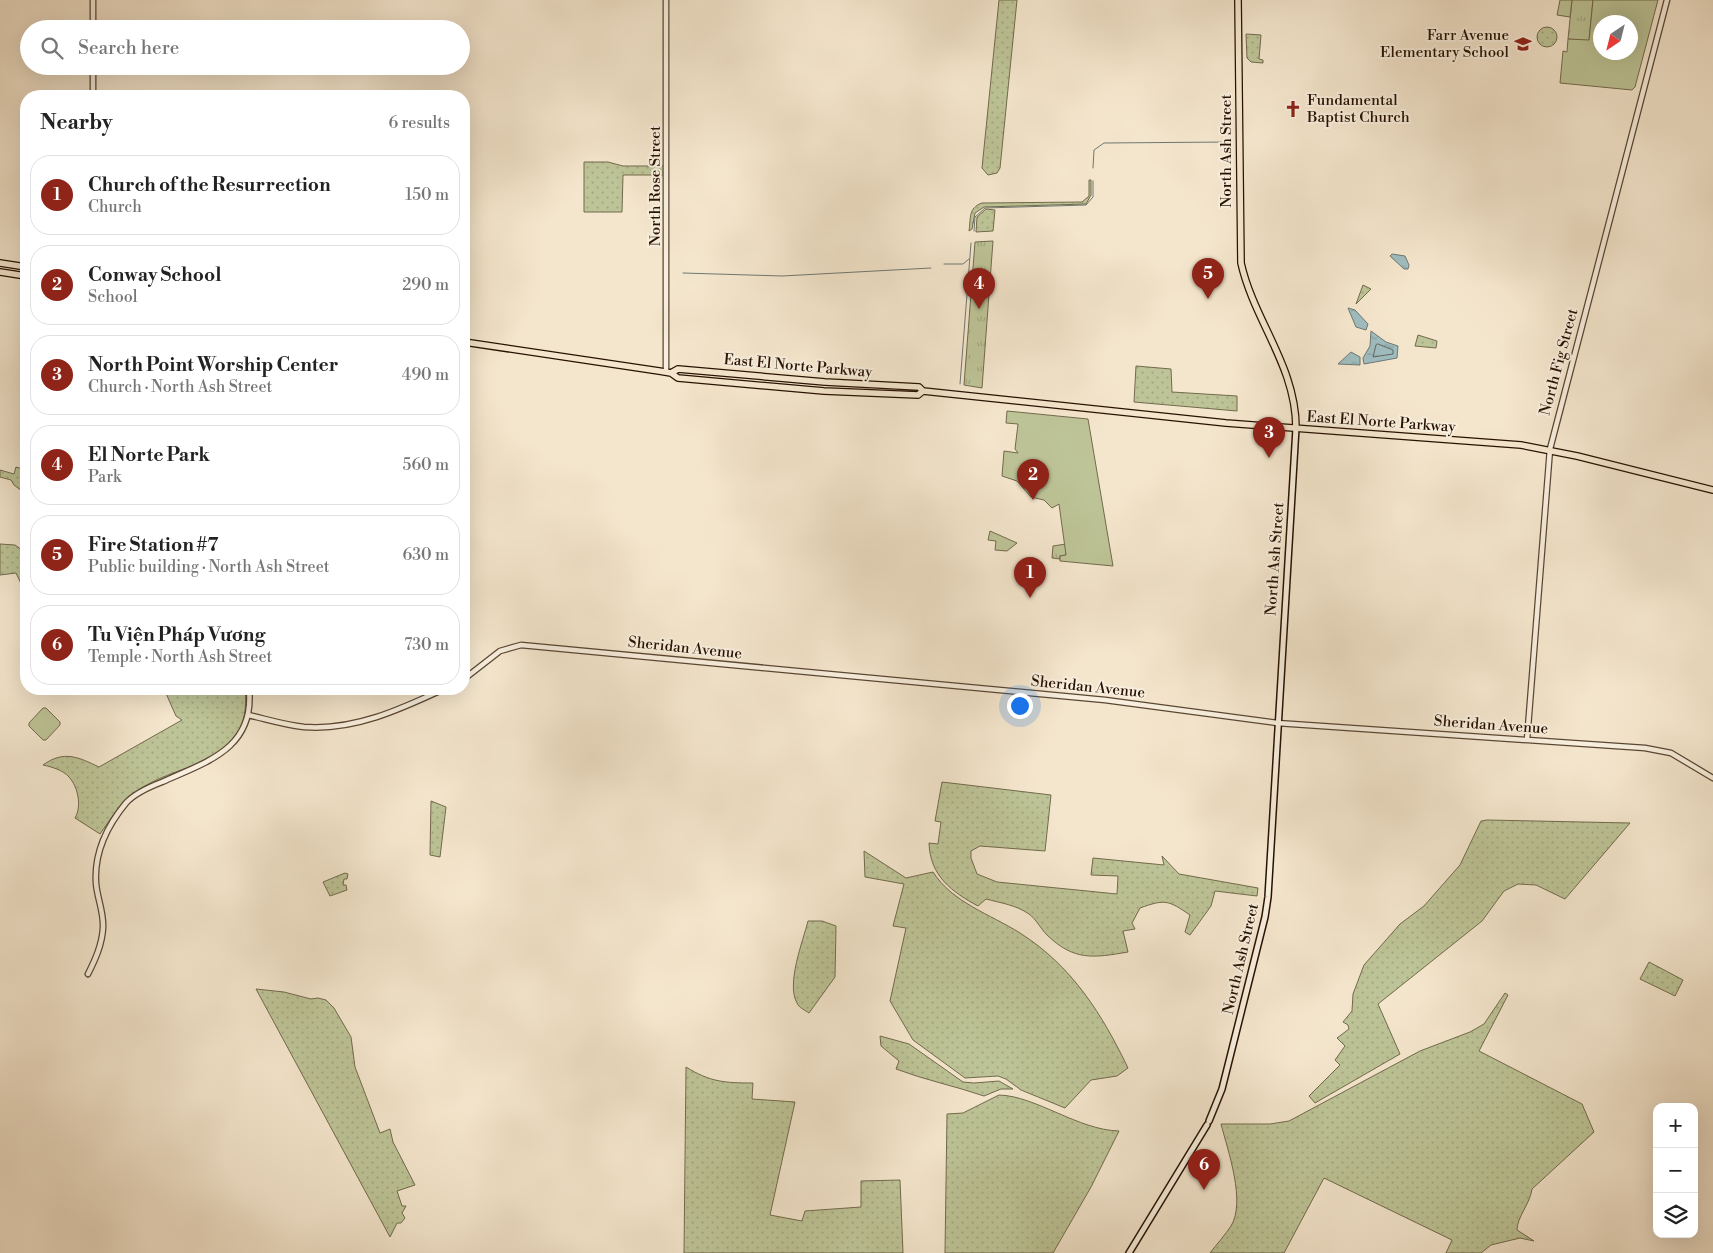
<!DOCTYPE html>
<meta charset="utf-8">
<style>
:root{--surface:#fff;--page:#f6f6f6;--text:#222;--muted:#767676;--line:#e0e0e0;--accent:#8f2418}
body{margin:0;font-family:"Libre Bodoni",serif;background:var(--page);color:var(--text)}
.controls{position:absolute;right:15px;bottom:15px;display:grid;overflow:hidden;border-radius:10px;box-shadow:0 5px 20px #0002}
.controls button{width:45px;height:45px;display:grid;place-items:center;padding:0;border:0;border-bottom:1px solid var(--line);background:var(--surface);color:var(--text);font:25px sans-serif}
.compass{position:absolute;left:1593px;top:15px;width:45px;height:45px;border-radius:50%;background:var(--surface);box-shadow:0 5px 20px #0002;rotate:215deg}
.you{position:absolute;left:1019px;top:705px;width:18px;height:18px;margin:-12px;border:4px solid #fff;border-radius:50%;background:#1a73e8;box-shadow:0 0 0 8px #1a73e833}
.badge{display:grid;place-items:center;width:32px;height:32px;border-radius:50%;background:var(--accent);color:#fff;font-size:16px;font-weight:700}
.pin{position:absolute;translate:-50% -41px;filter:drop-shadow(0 1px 2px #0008)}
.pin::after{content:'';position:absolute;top:26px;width:18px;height:15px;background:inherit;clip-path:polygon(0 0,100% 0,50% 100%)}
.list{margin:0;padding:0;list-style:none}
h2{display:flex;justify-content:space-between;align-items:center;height:65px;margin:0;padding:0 20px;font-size:21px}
h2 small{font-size:16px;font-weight:400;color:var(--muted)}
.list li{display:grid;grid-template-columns:32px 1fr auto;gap:15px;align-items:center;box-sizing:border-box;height:80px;margin:0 10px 10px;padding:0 10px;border:1px solid var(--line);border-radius:20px}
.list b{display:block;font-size:19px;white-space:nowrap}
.list p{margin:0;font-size:16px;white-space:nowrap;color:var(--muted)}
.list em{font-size:16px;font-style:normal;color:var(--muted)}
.icon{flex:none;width:28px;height:28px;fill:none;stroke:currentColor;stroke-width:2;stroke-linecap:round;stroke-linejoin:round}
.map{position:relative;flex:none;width:1713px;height:1253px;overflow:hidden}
.search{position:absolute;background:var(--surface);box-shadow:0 5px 20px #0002;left:20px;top:20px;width:450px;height:55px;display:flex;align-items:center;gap:12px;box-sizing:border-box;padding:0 18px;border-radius:28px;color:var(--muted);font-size:19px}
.panel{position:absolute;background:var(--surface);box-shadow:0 5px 20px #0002;left:20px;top:90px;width:450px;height:605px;border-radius:20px}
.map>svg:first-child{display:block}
.grass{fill:url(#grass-dots);stroke:#726a4c}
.park{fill:url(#park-tufts);stroke:#726a4c}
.pitch{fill:#bdc497;stroke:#726a4c;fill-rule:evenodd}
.water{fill:url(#water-ripples);stroke:#6f7873}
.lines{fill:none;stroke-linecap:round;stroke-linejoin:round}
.shore{stroke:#636760;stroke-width:1}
.stream{stroke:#6f7873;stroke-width:1}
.tertiary-casing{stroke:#5a4633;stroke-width:7}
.secondary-casing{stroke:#271100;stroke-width:8}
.primary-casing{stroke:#271100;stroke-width:8}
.tertiary{stroke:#f8efde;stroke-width:4.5}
.secondary{stroke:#f8efde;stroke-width:5}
.primary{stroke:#f4e6cd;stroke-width:5.5}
.labels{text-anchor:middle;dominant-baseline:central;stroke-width:4;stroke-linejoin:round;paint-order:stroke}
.poi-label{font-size:15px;fill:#271100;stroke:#f8efde;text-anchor:end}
.street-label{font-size:15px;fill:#271100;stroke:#f8efde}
</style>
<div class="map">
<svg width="1713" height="1253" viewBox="0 0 1713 1253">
<defs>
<pattern id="grass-dots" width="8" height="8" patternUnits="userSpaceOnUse" patternTransform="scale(1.25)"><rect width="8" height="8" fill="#bdc497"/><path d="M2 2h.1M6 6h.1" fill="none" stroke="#a2a780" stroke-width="1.8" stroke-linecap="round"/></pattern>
<pattern id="park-tufts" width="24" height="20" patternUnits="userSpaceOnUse" patternTransform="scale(1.25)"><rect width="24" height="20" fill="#bdc497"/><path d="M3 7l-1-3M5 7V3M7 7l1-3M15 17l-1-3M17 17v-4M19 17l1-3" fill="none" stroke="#a2a780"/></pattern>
<pattern id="water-ripples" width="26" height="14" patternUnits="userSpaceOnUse" patternTransform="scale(1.25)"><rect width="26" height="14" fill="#9fbdc0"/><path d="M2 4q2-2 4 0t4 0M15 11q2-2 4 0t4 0" fill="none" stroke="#89a1a3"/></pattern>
</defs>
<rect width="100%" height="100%" fill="#f4e6cd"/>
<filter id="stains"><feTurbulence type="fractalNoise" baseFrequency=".004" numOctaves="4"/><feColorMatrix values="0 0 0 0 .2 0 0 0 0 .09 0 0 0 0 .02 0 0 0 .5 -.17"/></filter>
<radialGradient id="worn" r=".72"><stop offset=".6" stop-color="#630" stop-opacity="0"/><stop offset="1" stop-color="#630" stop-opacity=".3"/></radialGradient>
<path class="grass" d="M 999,0 L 1017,0 L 1000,168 L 997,173 L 988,175 L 982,168 Z
M1537 37a10 10 0 1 1 20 0a10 10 0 1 1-20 0Z
M 1246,34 L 1261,35 L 1259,59 L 1263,60 L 1263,63 L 1251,62 L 1247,58 Z
M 584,162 L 608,162 L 623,166 L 664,166 L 664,175 L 623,175 L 622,212 L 584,212 Z
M 1089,180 L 1091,180 L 1091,195 L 1086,204 L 984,207 L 975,213 L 972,229 L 969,231 C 971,218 968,208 982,203 L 1082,202 L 1089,196 Z
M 986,209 L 995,210 L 993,231 L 976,232 L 977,217 Z
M 1363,285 L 1371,289 L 1356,304 Z
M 1418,335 L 1437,341 L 1436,348 L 1415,346 Z
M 1136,366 L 1171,369 L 1172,392 L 1237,396 L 1237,411 L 1134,402 Z
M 16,467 L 23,469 L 26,475 L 26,494 L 14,485 L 11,480 L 0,477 L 0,470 L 14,474 Z
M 0,544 L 15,545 L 26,553 L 26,594 L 16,573 L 0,575 Z
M 164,689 L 245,689 C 253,768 180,759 134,793 C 120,803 110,820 100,834 L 75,818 C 82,806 78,787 69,777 C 63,770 52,767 43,765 C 64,750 78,757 99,767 L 182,720 L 176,716 Z
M 942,782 L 1051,795 L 1045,851 L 980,846 L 971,851 L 971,858 L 977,874 L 997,882 L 1117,894 L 1118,876 L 1091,875 L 1093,858 L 1164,865 L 1162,856 L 1179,874 L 1258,888 L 1257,896 L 1215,891 L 1211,906 L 1190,935 L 1185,932 L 1190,915 C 1168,900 1165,899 1140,908 L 1132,923 L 1135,929 L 1123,931 L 1128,952 C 1093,958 1074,961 1047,935 C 1041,929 1036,919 1029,914 C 1016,905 1001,903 986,899 L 978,906 C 952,892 930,876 929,843 L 938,844 L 941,822 L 935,821 Z
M 431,801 L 446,807 L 440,857 L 430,855 Z
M 1487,820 L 1630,823 L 1565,899 L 1536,885 L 1518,884 L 1504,891 L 1482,921 L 1378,1004 L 1400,1054 L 1315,1103 L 1309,1096 L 1340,1065 L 1335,1060 L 1345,1046 L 1337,1038 L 1349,1029 L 1348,1025 L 1343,1022 L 1352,1011 L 1353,994 L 1364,965 L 1400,924 L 1424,906 L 1460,865 L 1481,821 Z
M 864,851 L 906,878 L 933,872 C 953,903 990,914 1020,933 C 1072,966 1102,1014 1128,1068 L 1117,1076 L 1091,1080 L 1065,1108 L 1021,1090 L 1006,1079 L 998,1076 L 965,1078 L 913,1040 L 890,1001 L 906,928 L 893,926 L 904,884 L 865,877 Z
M 345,873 L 348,874 L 347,879 L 344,879 L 343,885 L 346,885 L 347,890 L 330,896 L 323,882 Z
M 808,921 L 822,921 L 836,926 L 835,977 L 809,1013 C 805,1010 799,1008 797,1003 C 786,984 803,941 808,921 Z
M 1649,962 L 1683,980 L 1675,996 L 1640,979 Z
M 256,989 L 284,992 L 311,999 L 318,998 L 326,1000 L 334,1008 L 351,1037 L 355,1067 L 380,1133 L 390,1129 L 393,1142 L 415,1185 L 397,1191 L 402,1206 L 406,1206 L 402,1213 L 405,1218 L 401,1223 L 397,1223 L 390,1237 Z
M 1505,993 L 1508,995 L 1479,1051 L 1582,1104 L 1594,1132 L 1532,1189 C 1530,1204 1517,1217 1517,1230 L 1534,1241 L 1520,1238 L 1491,1245 L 1481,1253 L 1446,1253 L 1452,1240 L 1324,1178 L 1284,1253 L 1210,1253 C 1217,1244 1225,1235 1231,1226 C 1246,1202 1228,1151 1221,1124 L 1270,1124 L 1289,1121 L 1420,1051 L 1470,1032 L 1484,1024 Z
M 880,1036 L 909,1044 L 963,1082 L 974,1083 L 999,1081 L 1013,1089 L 1001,1089 L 984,1096 C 955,1086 925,1080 896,1069 L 899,1061 L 881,1046 Z
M 686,1067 C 710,1082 725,1083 753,1083 L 752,1099 L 795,1102 L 770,1215 L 802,1221 L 805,1211 L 861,1207 L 861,1181 L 900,1180 L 903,1253 L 684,1253 Z
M 999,1095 C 1036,1096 1078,1130 1119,1131 L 1091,1187 L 1053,1253 L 945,1253 L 947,1114 L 963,1113 Z"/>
<path class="park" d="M 1572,0 L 1593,0 L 1589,41 L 1568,39 Z
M 993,241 L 982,388 L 964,385 L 975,242 Z
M 1066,544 L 1066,555 L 1060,556 L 1060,559 L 1052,558 L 1053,546 Z"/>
<path class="pitch" d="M 1560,0 L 1572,0 L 1570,17 L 1557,15 Z
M 1593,0 L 1658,0 L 1635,87 L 1632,90 L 1560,83 L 1563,51 L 1567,52 L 1568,39 L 1589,40 ZM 1600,22 L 1630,22 L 1630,52 L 1600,52 Z
M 1007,411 L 1088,419 L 1113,566 L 1060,561 L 1060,556 L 1066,555 L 1059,504 L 1052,508 L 1044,500 L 1031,497 L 1017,481 L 1002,476 L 1004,451 L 1018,453 L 1015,449 L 1018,424 L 1006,423 Z
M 990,531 L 1017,543 L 1007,551 L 995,550 L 996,541 L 988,540 Z
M 43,708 L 46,708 L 60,722 L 60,725 L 46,740 L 43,740 L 29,726 L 29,723 Z"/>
<path class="water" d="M 1392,254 L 1405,256 L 1409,265 L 1408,269 L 1404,269 L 1390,256 Z
M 1348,308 L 1355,310 L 1368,324 L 1366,330 L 1356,327 Z
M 1371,331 L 1386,342 L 1398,346 L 1397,358 L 1364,364 L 1363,358 L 1370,346 Z
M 1351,352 L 1360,357 L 1360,365 L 1338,364 Z"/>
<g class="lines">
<path class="shore" d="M 1378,344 L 1393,350 L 1393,354 L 1373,357 L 1376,345 Z"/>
<path class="stream" d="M 1093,168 L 1094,150 L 1104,143 L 1229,142
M 974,231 L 975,217 L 985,208 L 1086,205 L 1093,197 L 1093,181
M 944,264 L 963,264 L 969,259
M 683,273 L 782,276 L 931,268
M 960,384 L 971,243"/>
<g class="tertiary-casing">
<path id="tertiary" d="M 93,0 L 93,29
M 666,0 L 666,372
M 93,96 L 93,66
M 464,679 L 500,651 L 521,645 L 1105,700 L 1277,723 L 1645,748 L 1671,753 L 1713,778
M 248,715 C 266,719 285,725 304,727 C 354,731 401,709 444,689
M 1527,740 L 1550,449 L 1667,0
M 88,974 C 95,960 102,945 103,928 C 104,912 97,898 96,883 C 94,853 107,826 126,803 C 135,793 149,787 162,782 C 206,762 255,749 249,689"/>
</g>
<g class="secondary-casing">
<path id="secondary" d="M 1209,1121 L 1222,1089 L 1265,917 L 1268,897 L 1296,428
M 1129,1253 L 1207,1125"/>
</g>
<g class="primary-casing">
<path id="primary" d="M 1238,0 L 1241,263 C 1254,321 1296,366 1296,428
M 0,263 L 26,267
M 0,272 L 26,276
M 464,342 L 659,371 L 671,373 L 678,378 L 824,391 L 918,395 L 923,391
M 671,373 L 678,369 L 825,382 L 919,387 L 923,391 L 1226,423 L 1521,445 L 1577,456 L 1713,490"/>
</g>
<use href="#tertiary" class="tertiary"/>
<use href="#secondary" class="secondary"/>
<use href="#primary" class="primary"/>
</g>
<defs>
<g id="school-bare" transform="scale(1.35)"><path d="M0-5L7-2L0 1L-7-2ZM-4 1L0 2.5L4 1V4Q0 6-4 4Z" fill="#8f2418" stroke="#f8efde" stroke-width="2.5" paint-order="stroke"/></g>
<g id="church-bare" transform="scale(1.35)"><path d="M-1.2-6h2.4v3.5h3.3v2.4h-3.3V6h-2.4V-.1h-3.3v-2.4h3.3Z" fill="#8f2418" stroke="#f8efde" stroke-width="2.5" paint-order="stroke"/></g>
</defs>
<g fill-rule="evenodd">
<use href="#school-bare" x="1523" y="44"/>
<use href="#church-bare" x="1293" y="109"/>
</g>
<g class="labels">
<g class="poi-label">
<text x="1509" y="35">Farr Avenue<tspan x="1509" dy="17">Elementary School</tspan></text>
<text x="1307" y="100" text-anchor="start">Fundamental<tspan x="1307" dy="17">Baptist Church</tspan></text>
</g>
<g class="street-label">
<text transform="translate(1226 151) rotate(-90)">North Ash Street</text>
<text transform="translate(655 186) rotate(-90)">North Rose Street</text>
<text transform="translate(1559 362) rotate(-75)">North Fig Street</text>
<text transform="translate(798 366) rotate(5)">East El Norte Parkway</text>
<text transform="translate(1381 422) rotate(4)">East El Norte Parkway</text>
<text transform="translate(1275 559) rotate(-86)">North Ash Street</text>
<text transform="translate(685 648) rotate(6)">Sheridan Avenue</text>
<text transform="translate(1088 687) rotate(6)">Sheridan Avenue</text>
<text transform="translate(1491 725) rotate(4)">Sheridan Avenue</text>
<text transform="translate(1241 959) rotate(-77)">North Ash Street</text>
</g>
</g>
<rect width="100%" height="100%" filter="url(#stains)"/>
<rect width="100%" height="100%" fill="url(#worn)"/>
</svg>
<div class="controls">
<button>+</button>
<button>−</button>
<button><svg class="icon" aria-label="layers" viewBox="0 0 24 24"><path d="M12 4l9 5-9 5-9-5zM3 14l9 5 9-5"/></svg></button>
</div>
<svg class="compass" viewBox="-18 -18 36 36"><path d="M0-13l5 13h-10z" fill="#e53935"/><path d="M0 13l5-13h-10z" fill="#767676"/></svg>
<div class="you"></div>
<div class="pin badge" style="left:1030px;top:598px">1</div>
<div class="pin badge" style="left:1033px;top:500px">2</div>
<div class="pin badge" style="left:1269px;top:458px">3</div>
<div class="pin badge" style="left:979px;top:309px">4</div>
<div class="pin badge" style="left:1208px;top:299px">5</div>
<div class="pin badge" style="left:1204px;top:1190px">6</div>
<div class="search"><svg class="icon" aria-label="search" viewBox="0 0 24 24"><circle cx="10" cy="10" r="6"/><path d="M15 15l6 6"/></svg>Search here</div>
<section class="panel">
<h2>Nearby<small>6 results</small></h2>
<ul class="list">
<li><span class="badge">1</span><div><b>Church of the Resurrection</b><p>Church</p></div><em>150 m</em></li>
<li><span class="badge">2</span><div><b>Conway School</b><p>School</p></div><em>290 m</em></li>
<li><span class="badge">3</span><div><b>North Point Worship Center</b><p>Church · North Ash Street</p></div><em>490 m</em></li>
<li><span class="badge">4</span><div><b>El Norte Park</b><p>Park</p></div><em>560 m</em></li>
<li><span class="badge">5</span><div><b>Fire Station #7</b><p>Public building · North Ash Street</p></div><em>630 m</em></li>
<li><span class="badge">6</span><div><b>Tu Viện Pháp Vương</b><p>Temple · North Ash Street</p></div><em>730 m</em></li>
</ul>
</section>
</div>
